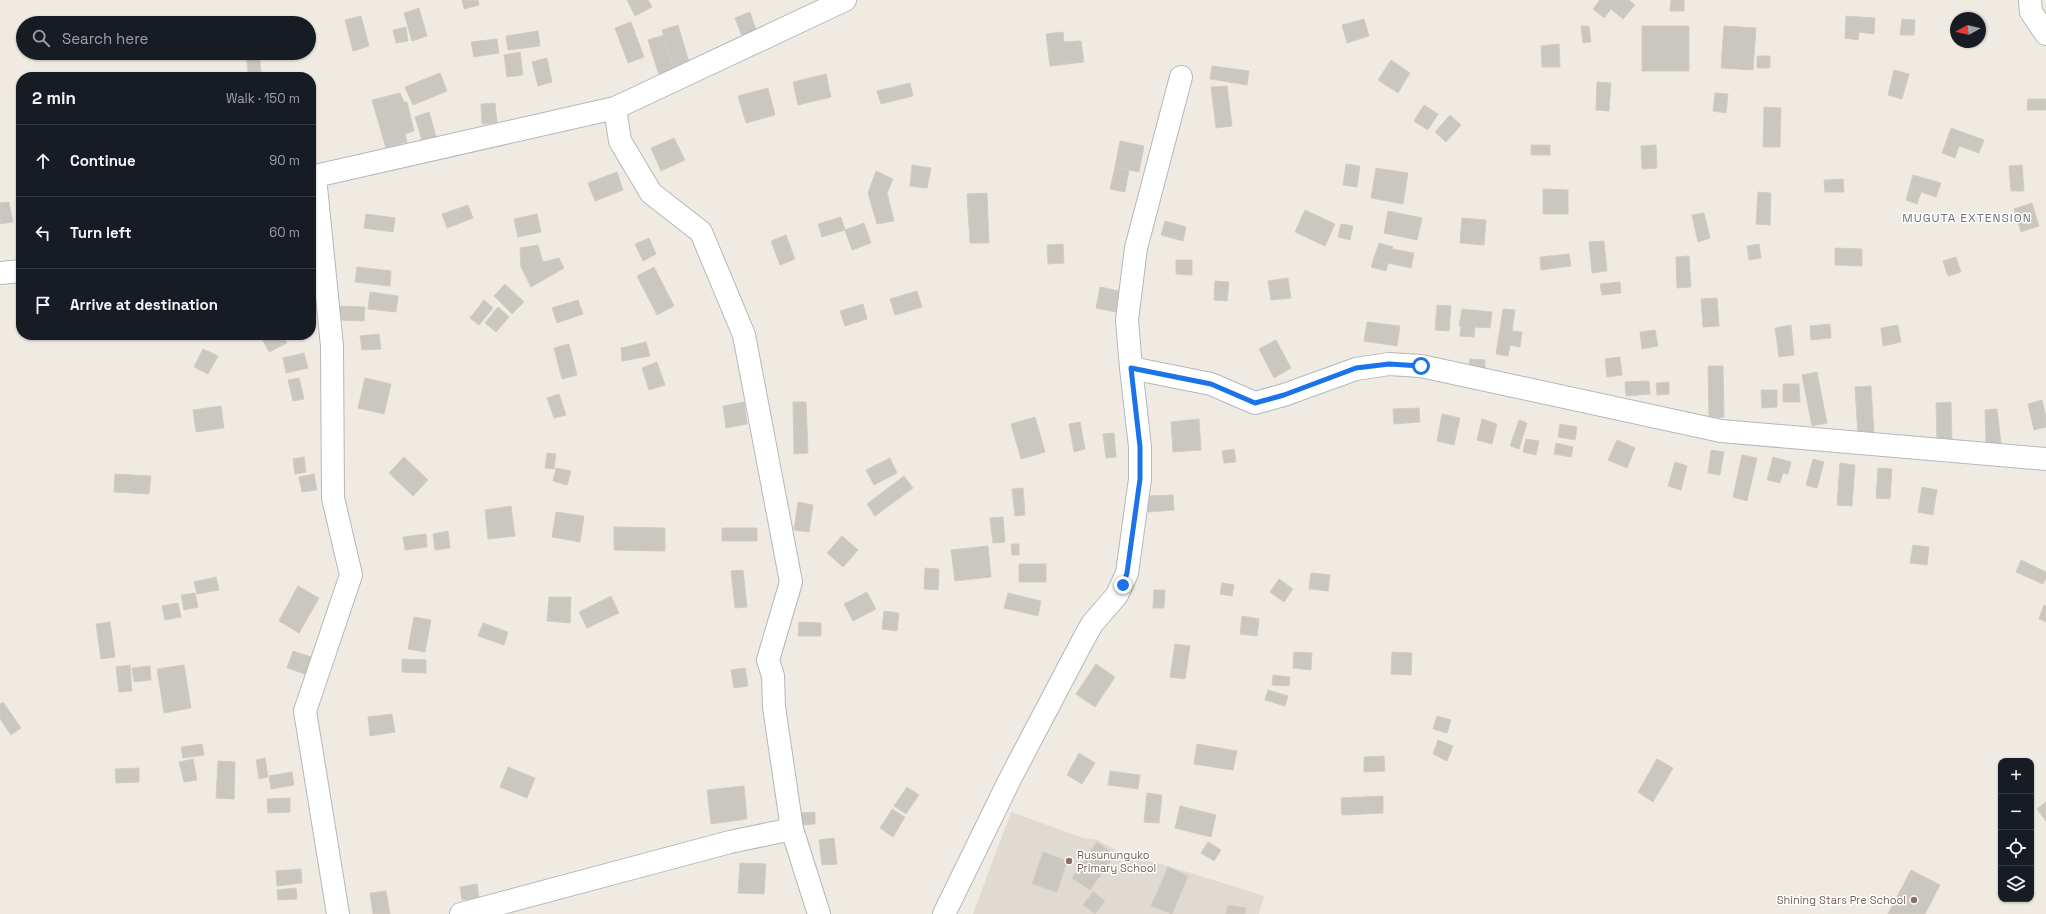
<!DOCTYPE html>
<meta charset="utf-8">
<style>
:root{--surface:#171b24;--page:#242831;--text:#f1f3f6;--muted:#9ea1a6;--line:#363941}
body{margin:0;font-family:"Space Grotesk",sans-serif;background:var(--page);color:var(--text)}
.controls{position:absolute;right:12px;bottom:12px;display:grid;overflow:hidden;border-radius:8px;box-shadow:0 1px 3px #0004}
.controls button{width:36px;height:36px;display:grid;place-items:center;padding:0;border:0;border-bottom:1px solid var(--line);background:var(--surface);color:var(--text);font:20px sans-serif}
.compass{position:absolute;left:1950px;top:12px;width:36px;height:36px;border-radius:50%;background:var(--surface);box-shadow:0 1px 3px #0004;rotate:262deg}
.stop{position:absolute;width:12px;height:12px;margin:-9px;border:3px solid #1a73e8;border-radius:50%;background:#fff}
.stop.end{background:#1a73e8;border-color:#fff;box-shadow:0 1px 4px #0008}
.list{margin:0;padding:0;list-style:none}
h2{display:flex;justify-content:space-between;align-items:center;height:52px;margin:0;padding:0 16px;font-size:17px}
h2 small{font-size:13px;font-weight:400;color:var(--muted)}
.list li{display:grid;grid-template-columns:26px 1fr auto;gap:12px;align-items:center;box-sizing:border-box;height:72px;padding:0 16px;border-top:1px solid var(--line)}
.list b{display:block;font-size:15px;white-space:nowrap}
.list em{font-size:13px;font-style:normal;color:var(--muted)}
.icon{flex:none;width:22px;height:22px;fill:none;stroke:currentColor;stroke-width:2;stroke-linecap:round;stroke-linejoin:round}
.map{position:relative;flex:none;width:2046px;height:914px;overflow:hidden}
.search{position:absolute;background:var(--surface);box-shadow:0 1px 3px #0004;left:16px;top:16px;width:300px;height:44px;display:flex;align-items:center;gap:10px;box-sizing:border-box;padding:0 14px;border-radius:22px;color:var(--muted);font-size:15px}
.panel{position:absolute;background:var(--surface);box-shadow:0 1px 3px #0004;left:16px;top:72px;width:300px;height:268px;border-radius:16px}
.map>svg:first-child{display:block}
.education{fill:#dfdad2}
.building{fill:#cac6c0;stroke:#d4ccc1}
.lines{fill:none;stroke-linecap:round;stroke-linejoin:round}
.street-casing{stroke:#b4b7bb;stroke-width:24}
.street{stroke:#fff;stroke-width:22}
.route{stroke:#1a73e8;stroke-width:5}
.education-dot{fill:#8d6e63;stroke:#fff;stroke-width:1.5}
.labels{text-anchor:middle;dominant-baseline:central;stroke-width:3;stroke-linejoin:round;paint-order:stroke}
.education-label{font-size:11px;fill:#785e54;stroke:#fff;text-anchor:start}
.neighbourhood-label{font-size:12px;letter-spacing:1px;fill:#6c7277;stroke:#fff}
</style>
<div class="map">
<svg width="2046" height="914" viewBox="0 0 2046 914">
<rect width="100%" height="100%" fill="#efebe3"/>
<path class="education" d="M 1011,812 L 1083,838 L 1098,840 L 1127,856 L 1165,865 L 1264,896 L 1259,914 L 973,914 Z"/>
<path class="building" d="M 462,0 L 478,0 L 479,5 L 464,9 Z
M 627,0 L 648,0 L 652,7 L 635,16 Z
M 1600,0 L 1629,0 L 1635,5 L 1623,19 L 1611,9 L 1604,18 L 1593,9 Z
M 1671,0 L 1684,0 L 1684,11 L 1670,11 Z
M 419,8 L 427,36 L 412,41 L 404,13 Z
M 750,12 L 756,30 L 742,36 L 735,18 Z
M 361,16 L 369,46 L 353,51 L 345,20 Z
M 1846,16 L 1875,18 L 1874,34 L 1859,32 L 1858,40 L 1845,38 Z
M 1364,19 L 1369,36 L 1347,43 L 1342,25 Z
M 1902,19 L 1915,20 L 1914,35 L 1900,35 Z
M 631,22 L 644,57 L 628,63 L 615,28 Z
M 678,25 L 689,62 L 673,67 L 662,30 Z
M 1581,26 L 1589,26 L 1591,42 L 1583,43 Z
M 1642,26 L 1689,26 L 1689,71 L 1642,71 Z
M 1724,26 L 1756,28 L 1753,70 L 1721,68 Z
M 406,27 L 408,41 L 396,43 L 393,30 Z
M 538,31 L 540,46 L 508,50 L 506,36 Z
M 1063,32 L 1064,42 L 1081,41 L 1084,62 L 1050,66 L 1046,34 Z
M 664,35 L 675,74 L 660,78 L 648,40 Z
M 497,39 L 499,53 L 474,57 L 471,42 Z
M 1559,44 L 1560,67 L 1542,67 L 1541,46 Z
M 520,52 L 523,75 L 507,77 L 504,55 Z
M 246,53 L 259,53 L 261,72 L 248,73 Z
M 1757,56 L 1770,56 L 1770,68 L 1757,68 Z
M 547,58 L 552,82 L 538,86 L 532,62 Z
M 1391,60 L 1410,73 L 1398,93 L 1378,80 Z
M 1212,66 L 1249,71 L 1247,85 L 1210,79 Z
M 1894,70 L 1909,74 L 1902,99 L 1888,95 Z
M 440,73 L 447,91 L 413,105 L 405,87 Z
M 826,74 L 831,97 L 798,105 L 793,82 Z
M 1597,82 L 1611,83 L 1609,111 L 1596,110 Z
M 910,83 L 913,96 L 881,104 L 877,91 Z
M 1227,86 L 1232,126 L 1216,128 L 1211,87 Z
M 768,88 L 775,115 L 746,123 L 738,96 Z
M 400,93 L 404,102 L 407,102 L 414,131 L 405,134 L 407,142 L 386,148 L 372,100 Z
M 1715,93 L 1728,94 L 1726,113 L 1713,111 Z
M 2028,99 L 2046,99 L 2046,110 L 2027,110 Z
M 495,103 L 497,123 L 482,124 L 481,104 Z
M 1424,105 L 1438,114 L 1428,130 L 1414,121 Z
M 1764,107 L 1781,108 L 1780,147 L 1763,147 Z
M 429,112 L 437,140 L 423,144 L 415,117 Z
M 1450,115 L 1461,125 L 1446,142 L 1435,132 Z
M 1951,128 L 1984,140 L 1979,153 L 1959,146 L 1955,158 L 1942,153 Z
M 674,138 L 685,160 L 661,171 L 651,148 Z
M 1120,141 L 1144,146 L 1139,172 L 1115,167 Z
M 1531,145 L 1550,145 L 1550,155 L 1531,155 Z
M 1656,145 L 1657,168 L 1642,169 L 1641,146 Z
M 1346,164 L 1360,166 L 1357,187 L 1343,185 Z
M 912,165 L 931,168 L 927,188 L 910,186 Z
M 2022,165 L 2024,191 L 2011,191 L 2009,166 Z
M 1115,167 L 1129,170 L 1125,192 L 1110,189 Z
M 1376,168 L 1408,173 L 1403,204 L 1371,198 Z
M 876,171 L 893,179 L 887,193 L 894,221 L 877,224 L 868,193 Z
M 617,172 L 623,190 L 595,201 L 588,183 Z
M 1913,175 L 1941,183 L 1936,197 L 1921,192 L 1917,204 L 1906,200 Z
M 1843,179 L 1844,192 L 1825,192 L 1824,180 Z
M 1543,189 L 1568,190 L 1568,214 L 1543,214 Z
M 1758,192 L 1771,193 L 1770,225 L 1756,224 Z
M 987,193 L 989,243 L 970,243 L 967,194 Z
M 9,202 L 13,222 L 0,224 L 0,203 Z
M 2032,203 L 2039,226 L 2021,232 L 2014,209 Z
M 468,205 L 473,218 L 447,228 L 442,214 Z
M 1305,210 L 1335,224 L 1325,246 L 1295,232 Z
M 1388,211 L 1422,218 L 1417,240 L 1384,233 Z
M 1704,213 L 1710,238 L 1698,242 L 1692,215 Z
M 366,214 L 395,218 L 393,232 L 364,228 Z
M 537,214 L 541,232 L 518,237 L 514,219 Z
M 841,217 L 845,230 L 822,237 L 818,224 Z
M 1462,218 L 1486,220 L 1484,245 L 1460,243 Z
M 1165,221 L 1186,227 L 1183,241 L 1161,235 Z
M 864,223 L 871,243 L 852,250 L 845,230 Z
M 1341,224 L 1353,226 L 1350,240 L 1338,237 Z
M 786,235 L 795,259 L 780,265 L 771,241 Z
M 649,238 L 656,254 L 643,261 L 635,244 Z
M 1604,241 L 1607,271 L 1592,273 L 1589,242 Z
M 1379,243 L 1393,247 L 1392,249 L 1414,253 L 1411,268 L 1388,263 L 1386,271 L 1371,267 Z
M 1063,244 L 1064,263 L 1048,264 L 1047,245 Z
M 1759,244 L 1761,258 L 1749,260 L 1747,246 Z
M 538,245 L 543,262 L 559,258 L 564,268 L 531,287 L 521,267 L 520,248 Z
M 1835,248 L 1862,249 L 1862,266 L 1835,265 Z
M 1569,254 L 1571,266 L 1541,270 L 1540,257 Z
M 1689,256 L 1691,287 L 1677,288 L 1676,257 Z
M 1956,257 L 1961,272 L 1948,276 L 1943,261 Z
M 1176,260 L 1192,260 L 1192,275 L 1176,274 Z
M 357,267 L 391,271 L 390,286 L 355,282 Z
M 654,267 L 674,306 L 657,315 L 637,276 Z
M 1288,278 L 1291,298 L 1271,300 L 1268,281 Z
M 1215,281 L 1229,282 L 1227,301 L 1214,300 Z
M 1620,282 L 1621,293 L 1602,295 L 1600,284 Z
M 505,284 L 524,302 L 512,314 L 494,296 Z
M 317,286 L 320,301 L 311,303 L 311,287 Z
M 1100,287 L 1120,291 L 1116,312 L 1096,308 Z
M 917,291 L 922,307 L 895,315 L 890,299 Z
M 370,292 L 398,296 L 396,312 L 368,309 Z
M 1717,298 L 1719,326 L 1703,327 L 1701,299 Z
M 484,300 L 493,308 L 479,325 L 470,318 Z
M 578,300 L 583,314 L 557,323 L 552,308 Z
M 863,304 L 867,319 L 845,326 L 840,311 Z
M 1437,305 L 1451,306 L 1449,331 L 1435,330 Z
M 339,306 L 365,307 L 364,321 L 338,320 Z
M 498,307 L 509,317 L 496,332 L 485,323 Z
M 1462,309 L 1492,312 L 1490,328 L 1475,327 L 1474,337 L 1460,336 L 1461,326 L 1459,326 Z
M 1503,309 L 1515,310 L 1512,331 L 1522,332 L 1520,347 L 1510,345 L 1508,356 L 1496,354 Z
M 1367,322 L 1400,326 L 1397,346 L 1364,341 Z
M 1830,324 L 1831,338 L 1811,340 L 1810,326 Z
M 1791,325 L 1794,355 L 1779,357 L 1775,328 Z
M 1898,325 L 1901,342 L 1883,346 L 1881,328 Z
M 1655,330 L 1658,346 L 1642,349 L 1640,332 Z
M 379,334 L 381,349 L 362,350 L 360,336 Z
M 260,335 L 283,335 L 287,343 L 269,352 Z
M 1276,340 L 1291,368 L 1274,378 L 1259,349 Z
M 646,342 L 650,356 L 622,361 L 621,348 Z
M 569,344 L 577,375 L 562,379 L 554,348 Z
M 203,349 L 218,356 L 208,374 L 194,367 Z
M 304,353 L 308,368 L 286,373 L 283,358 Z
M 1620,357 L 1622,375 L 1607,377 L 1605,359 Z
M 1470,359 L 1485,360 L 1485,369 L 1469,368 Z
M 657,362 L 665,385 L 649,390 L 642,368 Z
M 1708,366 L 1723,366 L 1724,417 L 1709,418 Z
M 1817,372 L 1827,423 L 1812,426 L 1802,375 Z
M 299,378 L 304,399 L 293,401 L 288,380 Z
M 365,378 L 391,384 L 384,414 L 358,408 Z
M 1649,381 L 1650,394 L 1626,396 L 1625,382 Z
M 1669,382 L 1669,394 L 1657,395 L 1656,383 Z
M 1783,384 L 1799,384 L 1800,402 L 1783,402 Z
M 1871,386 L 1874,434 L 1858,435 L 1855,387 Z
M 1761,390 L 1777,390 L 1777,407 L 1762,408 Z
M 559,394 L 566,415 L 554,418 L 547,398 Z
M 2042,400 L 2046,417 L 2046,427 L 2034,430 L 2028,404 Z
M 744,402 L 747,424 L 726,428 L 723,406 Z
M 793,402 L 806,402 L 808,453 L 794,454 Z
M 1951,402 L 1952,440 L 1937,440 L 1936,403 Z
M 221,406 L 224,428 L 196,432 L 193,410 Z
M 1419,408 L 1420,422 L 1394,424 L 1393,409 Z
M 1997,409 L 2001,443 L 1986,443 L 1985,410 Z
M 1442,414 L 1460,418 L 1454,445 L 1437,441 Z
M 1035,417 L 1045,452 L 1021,459 L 1011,424 Z
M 1199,419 L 1201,450 L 1173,452 L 1171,422 Z
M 1482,419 L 1497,424 L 1492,444 L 1477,440 Z
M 1519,420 L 1527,423 L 1519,449 L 1510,446 Z
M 1080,422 L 1085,449 L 1074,452 L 1069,424 Z
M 1560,424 L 1577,427 L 1575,440 L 1558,437 Z
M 1114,433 L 1116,457 L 1106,458 L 1103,434 Z
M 1526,439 L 1539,441 L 1536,455 L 1523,452 Z
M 1617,440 L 1635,448 L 1627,468 L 1608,460 Z
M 1556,443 L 1573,447 L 1571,457 L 1554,454 Z
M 1234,449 L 1236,462 L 1224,463 L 1222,451 Z
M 1711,450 L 1724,452 L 1720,475 L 1708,473 Z
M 547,453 L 556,454 L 554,469 L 545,468 Z
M 1742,455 L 1757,458 L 1747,501 L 1733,497 Z
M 304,457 L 306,472 L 295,474 L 293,459 Z
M 404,457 L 428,480 L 413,496 L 389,473 Z
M 1773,457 L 1791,462 L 1788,474 L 1783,473 L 1780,483 L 1767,480 Z
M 890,458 L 897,473 L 874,485 L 866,470 Z
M 1813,459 L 1824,462 L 1817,488 L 1806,485 Z
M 1675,462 L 1687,466 L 1681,490 L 1668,486 Z
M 1840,463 L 1855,465 L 1852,506 L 1837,505 Z
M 556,468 L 571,471 L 567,485 L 553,481 Z
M 1878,468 L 1892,469 L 1890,499 L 1876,498 Z
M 115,474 L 151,476 L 149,494 L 114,492 Z
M 314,474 L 317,490 L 302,492 L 299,477 Z
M 904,476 L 913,488 L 875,516 L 867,504 Z
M 1922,487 L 1937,490 L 1933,515 L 1918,512 Z
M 1023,488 L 1025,515 L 1015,516 L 1012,489 Z
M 1173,495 L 1174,510 L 1148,512 L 1147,496 Z
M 798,502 L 813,505 L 809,532 L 794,530 Z
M 511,506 L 515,536 L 488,539 L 485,510 Z
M 556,512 L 584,516 L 580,542 L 552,537 Z
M 1003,517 L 1005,542 L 993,543 L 990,518 Z
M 614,527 L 665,528 L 665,551 L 614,550 Z
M 722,528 L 757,528 L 757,541 L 722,541 Z
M 448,531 L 450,548 L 435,550 L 433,534 Z
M 426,534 L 427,547 L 405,550 L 403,537 Z
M 842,536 L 858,550 L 843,567 L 827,553 Z
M 1011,544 L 1019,544 L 1019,555 L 1012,555 Z
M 1913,545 L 1929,547 L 1927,565 L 1910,563 Z
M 988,546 L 991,577 L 955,581 L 951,550 Z
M 2021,560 L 2046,572 L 2046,578 L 2043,584 L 2016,572 Z
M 1019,564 L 1046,564 L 1046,582 L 1019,582 Z
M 925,568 L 939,569 L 938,590 L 924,589 Z
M 743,570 L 747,607 L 735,608 L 731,571 Z
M 1311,573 L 1330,575 L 1328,591 L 1309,589 Z
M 216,577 L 219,590 L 197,594 L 194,582 Z
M 1279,579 L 1293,589 L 1284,602 L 1270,592 Z
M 1222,583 L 1234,585 L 1232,596 L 1220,594 Z
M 298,586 L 319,598 L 299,633 L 279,621 Z
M 1154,590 L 1165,590 L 1164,608 L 1153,608 Z
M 867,592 L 876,609 L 853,621 L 844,604 Z
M 195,593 L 198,607 L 184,610 L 181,595 Z
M 1008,593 L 1041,601 L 1038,616 L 1004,608 Z
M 611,596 L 619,613 L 587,628 L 579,612 Z
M 549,597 L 571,597 L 570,623 L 547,621 Z
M 178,603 L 181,617 L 165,620 L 162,606 Z
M 2044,605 L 2046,606 L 2046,622 L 2039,619 Z
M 884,611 L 899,613 L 897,631 L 882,629 Z
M 1242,616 L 1259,619 L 1257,636 L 1240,634 Z
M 414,617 L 431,620 L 425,652 L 408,649 Z
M 110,622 L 115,657 L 101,659 L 96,624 Z
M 799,622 L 821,623 L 821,636 L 798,636 Z
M 483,623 L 508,632 L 504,645 L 478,636 Z
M 1175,644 L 1190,646 L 1185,679 L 1170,677 Z
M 293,651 L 320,660 L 314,677 L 287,668 Z
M 1294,652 L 1312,653 L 1311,670 L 1293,668 Z
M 1392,652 L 1412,653 L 1411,675 L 1391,674 Z
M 402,659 L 426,660 L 426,673 L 402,672 Z
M 1096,664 L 1115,677 L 1095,707 L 1076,694 Z
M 130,665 L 132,691 L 119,692 L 116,667 Z
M 184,665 L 191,708 L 164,713 L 157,669 Z
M 150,666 L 151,680 L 134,682 L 132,668 Z
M 745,668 L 748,686 L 734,688 L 731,670 Z
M 1273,675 L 1290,677 L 1289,686 L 1272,685 Z
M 1268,690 L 1288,696 L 1285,706 L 1265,700 Z
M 3,702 L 21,728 L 11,735 L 0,719 L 0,704 Z
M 392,714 L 395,732 L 370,736 L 368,717 Z
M 1437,716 L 1451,720 L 1447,733 L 1433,729 Z
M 1438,740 L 1453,746 L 1447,761 L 1433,754 Z
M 202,744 L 204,755 L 183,758 L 181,747 Z
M 1197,744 L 1237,751 L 1233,770 L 1194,764 Z
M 1079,753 L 1095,763 L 1082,784 L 1067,775 Z
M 1384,756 L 1385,771 L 1364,772 L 1364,757 Z
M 265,758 L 268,777 L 259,779 L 256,760 Z
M 193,759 L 197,780 L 184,782 L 179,762 Z
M 1657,759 L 1673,768 L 1653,802 L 1638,792 Z
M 218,761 L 235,762 L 234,799 L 216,798 Z
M 508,767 L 535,778 L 527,798 L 500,787 Z
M 139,768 L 139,782 L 116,783 L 115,769 Z
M 1110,771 L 1140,775 L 1138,789 L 1108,785 Z
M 292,772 L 294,785 L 271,789 L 269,776 Z
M 744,786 L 747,819 L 711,824 L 707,790 Z
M 907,787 L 919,795 L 906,814 L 894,806 Z
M 1147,793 L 1162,795 L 1159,823 L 1144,822 Z
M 1383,796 L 1383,813 L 1342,815 L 1341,798 Z
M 290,798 L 290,812 L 268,813 L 267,799 Z
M 2046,802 L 2046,821 L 2037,809 Z
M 1180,806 L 1216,815 L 1211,837 L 1175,828 Z
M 892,809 L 905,817 L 893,837 L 880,828 Z
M 815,812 L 815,824 L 801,825 L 800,813 Z
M 834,838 L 837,864 L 822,865 L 819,840 Z
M 1097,842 L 1115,855 L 1090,890 L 1072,878 Z
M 1208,842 L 1221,850 L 1214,861 L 1201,853 Z
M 1043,852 L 1067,861 L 1057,892 L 1032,884 Z
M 740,863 L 766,864 L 764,894 L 738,893 Z
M 1168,867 L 1188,876 L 1172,914 L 1151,906 Z
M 301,869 L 302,883 L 277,886 L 276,871 Z
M 1911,870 L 1940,885 L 1925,914 L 1888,914 Z
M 477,884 L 479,898 L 462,900 L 460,887 Z
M 296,888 L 297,899 L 278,900 L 277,890 Z
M 386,891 L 390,914 L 373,914 L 370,893 Z
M 1093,892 L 1105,901 L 1095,914 L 1083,905 Z
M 1228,905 L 1246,908 L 1245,914 L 1226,914 Z"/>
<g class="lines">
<g class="street-casing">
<path id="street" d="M 2030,0 L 2031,12 L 2046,34
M 615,108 L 620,141 L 651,193 L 701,232 L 744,335 L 791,582 L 768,660 L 773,676 L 774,707 L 792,829 L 819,914
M 311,177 L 615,108 L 845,0
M 315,177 L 332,346 L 333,498 L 351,575 L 305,711 L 338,914
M 0,273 L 21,271
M 1131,368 L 1211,384 L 1255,403 L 1284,395 L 1356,369 L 1389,364 L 1421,366 L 1721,431 L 2046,459
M 461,914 L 730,842 L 792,829
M 944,914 L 1010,779 L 1082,642 L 1092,624 L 1117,595 L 1127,573 L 1140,479 L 1140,447 L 1131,368 L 1127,320 L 1136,248 L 1181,77"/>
</g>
<use href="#street" class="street"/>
</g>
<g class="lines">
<path class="route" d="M 1123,585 L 1127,573 L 1140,479 L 1140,447 L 1131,368 L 1211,384 L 1255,403 L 1284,395 L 1356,368 L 1389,364 L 1421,366"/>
</g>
<g class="education-dot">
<circle cx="1069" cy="861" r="4"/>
<circle cx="1914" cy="900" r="4"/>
</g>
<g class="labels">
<g class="education-label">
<text x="1077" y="855">Rusununguko<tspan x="1077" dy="13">Primary School</tspan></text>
<text x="1906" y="900" text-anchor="end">Shining Stars Pre School</text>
</g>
<g class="neighbourhood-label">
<text x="1967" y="218">MUGUTA EXTENSION</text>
</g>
</g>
</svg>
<div class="controls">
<button>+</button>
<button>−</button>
<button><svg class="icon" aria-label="locate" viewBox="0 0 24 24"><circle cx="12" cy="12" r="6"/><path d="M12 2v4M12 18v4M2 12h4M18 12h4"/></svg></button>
<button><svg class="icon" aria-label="layers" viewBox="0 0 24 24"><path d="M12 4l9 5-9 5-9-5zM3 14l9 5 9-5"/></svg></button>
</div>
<svg class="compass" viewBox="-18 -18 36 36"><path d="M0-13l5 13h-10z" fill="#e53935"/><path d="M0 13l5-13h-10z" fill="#9ea1a6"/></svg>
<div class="stop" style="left:1421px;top:366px"></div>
<div class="stop end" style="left:1123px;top:585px"></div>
<div class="search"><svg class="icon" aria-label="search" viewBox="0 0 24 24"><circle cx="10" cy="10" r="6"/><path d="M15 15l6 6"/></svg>Search here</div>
<section class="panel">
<h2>2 min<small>Walk · 150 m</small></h2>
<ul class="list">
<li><svg class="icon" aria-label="ahead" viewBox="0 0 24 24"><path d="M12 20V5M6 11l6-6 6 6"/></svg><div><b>Continue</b></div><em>90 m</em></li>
<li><svg class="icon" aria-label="left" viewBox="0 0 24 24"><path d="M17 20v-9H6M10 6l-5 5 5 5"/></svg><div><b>Turn left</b></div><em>60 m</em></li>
<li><svg class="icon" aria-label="arrive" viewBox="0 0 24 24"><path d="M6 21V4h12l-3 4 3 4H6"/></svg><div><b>Arrive at destination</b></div></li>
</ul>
</section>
</div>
